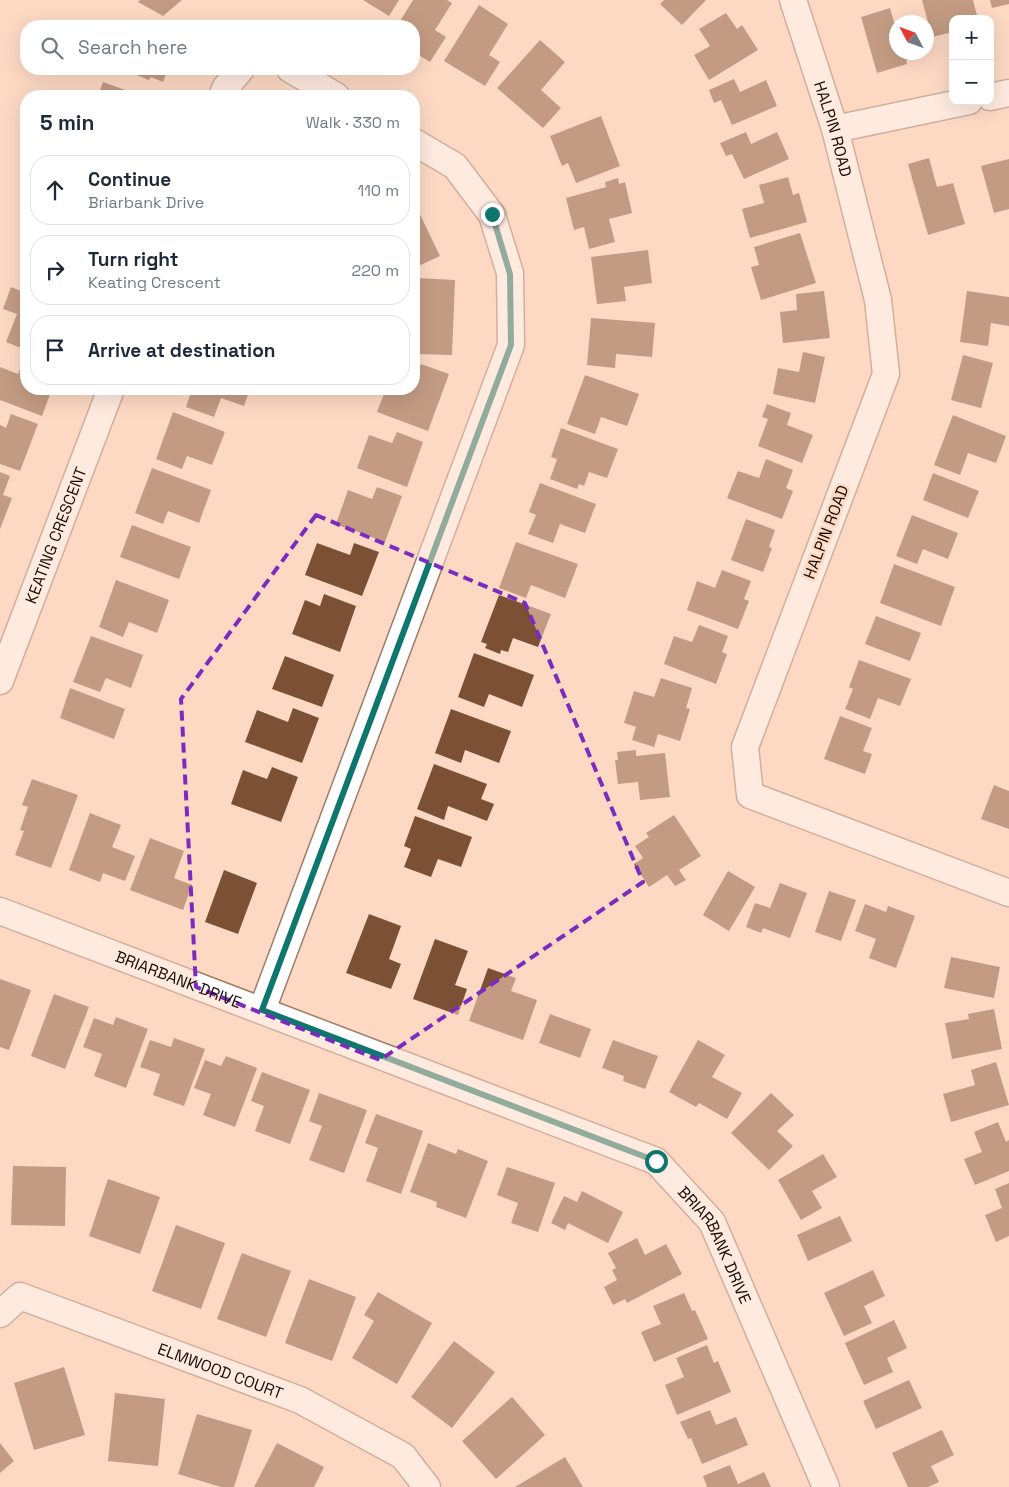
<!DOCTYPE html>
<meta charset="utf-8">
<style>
:root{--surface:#fff;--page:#f2f2f3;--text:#1f2937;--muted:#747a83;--line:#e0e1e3}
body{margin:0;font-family:"Space Grotesk",sans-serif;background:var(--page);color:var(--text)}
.controls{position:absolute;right:15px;top:15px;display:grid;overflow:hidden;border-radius:10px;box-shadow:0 5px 20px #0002}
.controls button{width:45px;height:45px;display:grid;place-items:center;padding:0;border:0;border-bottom:1px solid var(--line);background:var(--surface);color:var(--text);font:25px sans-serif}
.compass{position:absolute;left:889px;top:15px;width:45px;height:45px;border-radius:50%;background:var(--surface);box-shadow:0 5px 20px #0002;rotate:311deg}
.stop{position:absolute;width:15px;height:15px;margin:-11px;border:4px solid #0f766e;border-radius:50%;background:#fff}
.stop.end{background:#0f766e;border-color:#fff;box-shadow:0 1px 5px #0008}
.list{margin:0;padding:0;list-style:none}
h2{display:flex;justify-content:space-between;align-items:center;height:65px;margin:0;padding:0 20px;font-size:21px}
h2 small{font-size:16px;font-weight:400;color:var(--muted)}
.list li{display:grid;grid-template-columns:32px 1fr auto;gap:15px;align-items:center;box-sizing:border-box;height:70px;margin:0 10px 10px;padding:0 10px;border:1px solid var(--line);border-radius:20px}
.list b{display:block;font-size:19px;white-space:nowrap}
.list p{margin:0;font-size:16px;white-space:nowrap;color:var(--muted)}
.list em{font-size:16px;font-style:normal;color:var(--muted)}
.icon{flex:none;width:28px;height:28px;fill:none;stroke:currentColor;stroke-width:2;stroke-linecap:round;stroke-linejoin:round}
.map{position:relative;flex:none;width:1009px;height:1487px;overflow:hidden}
.search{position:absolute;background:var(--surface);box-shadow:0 5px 20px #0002;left:20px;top:20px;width:400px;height:55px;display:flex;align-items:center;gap:12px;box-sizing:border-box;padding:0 18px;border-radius:20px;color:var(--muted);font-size:19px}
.panel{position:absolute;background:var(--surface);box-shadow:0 5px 20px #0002;left:20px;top:90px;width:400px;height:305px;border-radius:20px}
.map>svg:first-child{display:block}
.building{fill:#7c5034}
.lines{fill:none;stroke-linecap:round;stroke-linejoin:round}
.minor-casing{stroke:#9d7d69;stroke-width:29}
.minor{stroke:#fff;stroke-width:26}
.route{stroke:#0f766e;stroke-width:6}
.marked{fill:none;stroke:#7b2cbf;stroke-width:4;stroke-dasharray:10 6;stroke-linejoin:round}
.labels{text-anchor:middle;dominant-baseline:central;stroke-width:5;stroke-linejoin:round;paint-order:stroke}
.street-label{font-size:16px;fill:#180d06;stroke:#fdd9c4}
</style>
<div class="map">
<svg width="1009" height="1487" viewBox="0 0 1009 1487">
<rect width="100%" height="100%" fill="#fdd9c4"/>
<path class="building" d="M 140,0 L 182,0 L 163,16 L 138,2 Z
M 363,0 L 399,0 L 389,16 Z
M 413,0 L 447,0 L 452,3 L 435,30 L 446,37 L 430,62 L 414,52 L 414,26 L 397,26 Z
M 664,0 L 706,0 L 682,25 L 660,4 Z
M 922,0 L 973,0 L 978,19 L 953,19 L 953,32 L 932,37 Z
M 990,0 L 1009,0 L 1009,4 L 992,8 Z
M 479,5 L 508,24 L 489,55 L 500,62 L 485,86 L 444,61 Z
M 890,8 L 896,29 L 896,52 L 924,52 L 924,55 L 906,60 L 907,64 L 877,73 L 861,17 Z
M 726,13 L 737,29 L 742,25 L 758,50 L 709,80 L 694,55 L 710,46 L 699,29 Z
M 540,40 L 565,62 L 541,90 L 561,108 L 543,128 L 497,88 Z
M 121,69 L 168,69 L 163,82 L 151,77 L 149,80 Z
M 734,79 L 740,92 L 766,80 L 777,106 L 732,125 L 721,100 L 714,103 L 709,90 Z
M 103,82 L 142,96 L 98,96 Z
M 601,116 L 620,166 L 576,183 L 568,163 L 562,166 L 550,136 Z
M 746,132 L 751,144 L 777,132 L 789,159 L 744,179 L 732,154 L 726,156 L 720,143 Z
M 929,158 L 937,187 L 953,183 L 965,224 L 928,235 L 908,164 Z
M 1009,159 L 1009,209 L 994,213 L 981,166 Z
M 788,177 L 793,195 L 799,193 L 807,222 L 750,238 L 742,209 L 764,203 L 759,185 Z
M 618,178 L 619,184 L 625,182 L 632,213 L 609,219 L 615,242 L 589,249 L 584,227 L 574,230 L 566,198 L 606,187 L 605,182 Z
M 414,202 L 440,256 L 414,268 Z
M 800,233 L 816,283 L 761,300 L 751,267 L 759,265 L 754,247 Z
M 648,250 L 652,283 L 624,287 L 626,301 L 597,304 L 591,257 Z
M 417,278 L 455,280 L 452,355 L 414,354 Z
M 11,287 L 26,293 L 26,350 L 6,342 L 17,314 L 3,309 Z
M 824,291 L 830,338 L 783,343 L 780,312 L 797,310 L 796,294 Z
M 967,291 L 1009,297 L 1009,326 L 991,323 L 988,346 L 960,342 Z
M 591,318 L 655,323 L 652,357 L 616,354 L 615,368 L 587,365 Z
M 803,352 L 825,357 L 815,403 L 773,394 L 778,368 L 799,372 Z
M 26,354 L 26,389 L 52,389 L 42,416 L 0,400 L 0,367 L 18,374 Z
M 963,355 L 993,363 L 981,408 L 951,400 Z
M 421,364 L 449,374 L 428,431 L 377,412 L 386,389 L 414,389 L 414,384 Z
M 585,375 L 639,394 L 627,426 L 601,417 L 595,434 L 567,424 Z
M 192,389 L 250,389 L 244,406 L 221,398 L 214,417 L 186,407 Z
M 767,404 L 791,413 L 787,425 L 813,435 L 802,463 L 758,446 L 768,419 L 762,417 Z
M 173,412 L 225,432 L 212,465 L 187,456 L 182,469 L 156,459 Z
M 11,414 L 38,424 L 20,471 L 0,464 L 0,425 L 6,428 Z
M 953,415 L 1006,436 L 996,463 L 968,453 L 960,475 L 934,465 Z
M 561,428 L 618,449 L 607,478 L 589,472 L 584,486 L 579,484 L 577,489 L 550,479 L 557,459 L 551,457 Z
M 397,432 L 423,442 L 407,487 L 357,468 L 369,435 L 392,443 Z
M 766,459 L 793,470 L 786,488 L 793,491 L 782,519 L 727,498 L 738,471 L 759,478 Z
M 152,468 L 211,490 L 199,523 L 168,511 L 163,524 L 135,513 Z
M 0,472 L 10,476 L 3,495 L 12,498 L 0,529 Z
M 933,473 L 979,491 L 968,518 L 923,500 Z
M 540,483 L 596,504 L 585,533 L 560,524 L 553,543 L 528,534 L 536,515 L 529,512 Z
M 377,487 L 402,496 L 385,542 L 336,524 L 348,490 L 372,499 Z
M 912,515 L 958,533 L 948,559 L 923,549 L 917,564 L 896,556 Z
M 746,519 L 775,530 L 769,547 L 772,548 L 763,572 L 731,560 Z
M 132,525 L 191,547 L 179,579 L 120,557 Z
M 516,542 L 578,564 L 565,598 L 531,585 L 526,598 L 499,588 Z
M 317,543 L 350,555 L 354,543 L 379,552 L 362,596 L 305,575 Z
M 894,564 L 955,587 L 941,626 L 880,603 Z
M 722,570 L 751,581 L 744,599 L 749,601 L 738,629 L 687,610 L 697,581 L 715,588 Z
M 116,580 L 169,600 L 157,633 L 129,622 L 123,637 L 99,627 Z
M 324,594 L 356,606 L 340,652 L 292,634 L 305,600 L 320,606 Z
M 499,595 L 551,614 L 538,647 L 513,638 L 508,652 L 501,650 L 500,654 L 485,648 L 487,644 L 481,642 Z
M 876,616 L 921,633 L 910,661 L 865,644 Z
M 699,625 L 728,636 L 722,652 L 727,654 L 716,684 L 664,664 L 674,636 L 692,642 Z
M 91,636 L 143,655 L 131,688 L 106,678 L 100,692 L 73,682 Z
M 474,653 L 534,675 L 522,707 L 489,694 L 484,707 L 458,697 Z
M 285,656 L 334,675 L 322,707 L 272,689 Z
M 859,660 L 911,679 L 900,706 L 878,698 L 870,719 L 845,709 L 853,689 L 849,687 Z
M 661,678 L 692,688 L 686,708 L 690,709 L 680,741 L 658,734 L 654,747 L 632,740 L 636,727 L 624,723 L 634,691 L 654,697 Z
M 70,688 L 125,709 L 114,739 L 60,718 Z
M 293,708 L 319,718 L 302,763 L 245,742 L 257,710 L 288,722 Z
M 451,709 L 511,731 L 499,763 L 465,750 L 461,763 L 435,753 Z
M 840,716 L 872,728 L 863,751 L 872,754 L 865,774 L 824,759 Z
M 636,750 L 636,756 L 665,753 L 670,797 L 640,800 L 638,782 L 618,784 L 615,760 L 618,760 L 617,752 Z
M 434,764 L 487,784 L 481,799 L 494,804 L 487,821 L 448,806 L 444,820 L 417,809 Z
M 272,767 L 298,777 L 281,822 L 231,804 L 243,770 L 267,779 Z
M 32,779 L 78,795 L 51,868 L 15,855 L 24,831 L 20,830 L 28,807 L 22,805 Z
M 994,785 L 1009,791 L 1009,829 L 981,819 Z
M 90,813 L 121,825 L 112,847 L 135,856 L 125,881 L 103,873 L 100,882 L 69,870 Z
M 674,815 L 701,856 L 679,870 L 686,880 L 675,886 L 667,875 L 649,887 L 634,864 L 643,858 L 635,846 L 649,837 L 646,833 Z
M 415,816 L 472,837 L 461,867 L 438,859 L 431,877 L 404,867 L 411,849 L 404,846 Z
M 150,838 L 184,851 L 174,878 L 192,885 L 183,910 L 130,890 Z
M 224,870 L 257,883 L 238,934 L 205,922 Z
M 728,871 L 755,887 L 729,931 L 703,915 Z
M 780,883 L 807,893 L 790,938 L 763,928 L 761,933 L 746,927 L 755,903 L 770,908 Z
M 829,891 L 856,900 L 841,941 L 815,932 Z
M 865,904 L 886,912 L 888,906 L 915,916 L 896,968 L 869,958 L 876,939 L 855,931 Z
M 369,914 L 401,926 L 389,959 L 401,964 L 391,989 L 346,973 Z
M 435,939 L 468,951 L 455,985 L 467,989 L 458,1015 L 413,999 Z
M 951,957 L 1000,967 L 994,998 L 944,988 Z
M 488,968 L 516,978 L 511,991 L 537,1000 L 523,1040 L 469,1021 Z
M 0,979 L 31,990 L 9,1050 L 0,1047 Z
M 54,994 L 89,1007 L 65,1069 L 31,1056 Z
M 994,1009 L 1002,1049 L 952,1059 L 945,1023 L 969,1019 L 968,1014 Z
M 550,1014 L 591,1029 L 580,1058 L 539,1043 Z
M 116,1017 L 148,1029 L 126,1088 L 94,1076 L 102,1054 L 83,1047 L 94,1018 L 113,1025 Z
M 174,1038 L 205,1049 L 184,1106 L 153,1095 L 160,1074 L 140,1067 L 150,1040 L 171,1047 Z
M 613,1040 L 658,1056 L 645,1089 L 623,1081 L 624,1076 L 602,1068 Z
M 698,1040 L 725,1055 L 712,1077 L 742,1093 L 727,1119 L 699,1103 L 696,1107 L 669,1092 Z
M 226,1056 L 257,1068 L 235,1127 L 203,1115 L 211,1094 L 194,1088 L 205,1060 L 221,1066 Z
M 996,1062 L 1009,1105 L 951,1122 L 943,1094 L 975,1085 L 971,1070 Z
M 262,1072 L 310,1090 L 290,1144 L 255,1131 L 264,1106 L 251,1101 Z
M 319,1093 L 367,1110 L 344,1173 L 309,1160 L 322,1126 L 309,1121 Z
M 771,1093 L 794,1115 L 777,1131 L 793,1146 L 769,1170 L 731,1133 Z
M 376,1114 L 423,1131 L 401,1194 L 366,1181 L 378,1148 L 365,1143 Z
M 998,1122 L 1006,1142 L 1009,1140 L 1009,1171 L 975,1185 L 964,1159 L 982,1152 L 974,1132 Z
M 428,1143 L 456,1154 L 458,1149 L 488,1161 L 466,1218 L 436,1207 L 437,1202 L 410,1192 Z
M 823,1154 L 837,1177 L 812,1191 L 822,1208 L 801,1220 L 778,1180 Z
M 13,1166 L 66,1167 L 65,1226 L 11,1225 Z
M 507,1167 L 555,1183 L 538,1232 L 511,1223 L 518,1203 L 497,1195 Z
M 108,1179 L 160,1197 L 140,1254 L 89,1236 Z
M 1009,1183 L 1009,1236 L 996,1242 L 985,1215 L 1002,1208 L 995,1189 Z
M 582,1191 L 623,1212 L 608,1243 L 568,1223 L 565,1230 L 551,1223 L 564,1196 L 577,1202 Z
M 840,1216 L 852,1241 L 808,1261 L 797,1235 Z
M 176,1225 L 225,1243 L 201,1309 L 152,1291 Z
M 637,1238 L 645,1255 L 666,1244 L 682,1274 L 627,1303 L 625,1299 L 613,1305 L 604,1287 L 617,1280 L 612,1270 L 616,1268 L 608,1253 Z
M 242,1253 L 291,1271 L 266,1337 L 217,1319 Z
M 873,1270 L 885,1296 L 864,1306 L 872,1323 L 844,1336 L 824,1293 Z
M 309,1279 L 356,1297 L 332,1361 L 285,1343 Z
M 378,1292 L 432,1323 L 397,1384 L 352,1358 L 374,1321 L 364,1315 Z
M 684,1293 L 692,1311 L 695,1310 L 708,1339 L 654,1362 L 641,1332 L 661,1324 L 653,1306 Z
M 894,1320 L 907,1348 L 887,1358 L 893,1372 L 864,1385 L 845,1343 Z
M 454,1341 L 495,1372 L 452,1428 L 411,1397 Z
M 707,1345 L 714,1363 L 718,1361 L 731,1392 L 677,1415 L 665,1385 L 684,1377 L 676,1358 Z
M 64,1367 L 85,1435 L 34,1450 L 14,1383 Z
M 909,1380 L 922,1408 L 876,1429 L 863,1401 Z
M 115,1393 L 165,1399 L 158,1466 L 108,1461 Z
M 512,1397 L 545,1435 L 496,1479 L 462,1441 Z
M 710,1410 L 716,1425 L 736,1417 L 748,1445 L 702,1464 L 691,1438 L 688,1439 L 680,1422 Z
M 197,1414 L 252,1430 L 234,1487 L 221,1487 L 178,1474 Z
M 942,1430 L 954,1455 L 931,1466 L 939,1482 L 928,1487 L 908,1487 L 892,1453 Z
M 0,1443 L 14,1461 L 0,1473 Z
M 277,1443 L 324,1467 L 314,1487 L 254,1487 Z
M 565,1457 L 583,1487 L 515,1487 Z
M 730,1465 L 738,1484 L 764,1472 L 771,1487 L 707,1487 L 703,1476 Z"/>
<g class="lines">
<g class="minor-casing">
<g id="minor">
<path id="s1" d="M 793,0 L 835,129 L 878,300 L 886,374 L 745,747 L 750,795 L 1009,893"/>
<path d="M 290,69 L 336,96"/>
<path d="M 222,96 L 226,87 L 241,69"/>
<path d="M 990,97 L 1009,93"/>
<path d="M 835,129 L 969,101"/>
<path id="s2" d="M 0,681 L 111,389"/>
<path id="s3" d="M 0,911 L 656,1161 L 712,1222 L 826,1487"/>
<path d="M 262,1010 L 511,345 L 510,273 L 492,215 L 455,166 L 414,142"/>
<path id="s4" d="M 0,1314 L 20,1296 L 300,1400 L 403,1456 L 427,1487"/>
</g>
</g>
<use href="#minor" class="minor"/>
</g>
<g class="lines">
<path class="route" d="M 492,214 L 510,274 L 511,345 L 262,1010 L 656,1161"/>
</g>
<path d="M0 0H1009V1487H0ZM 316,515 L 525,603 L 643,882 L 380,1060 L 196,987 L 181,699 Z" fill="#fdd9c4" fill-opacity=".55" fill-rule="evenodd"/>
<path class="marked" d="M 316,515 L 525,603 L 643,882 L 380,1060 L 196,987 L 181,699 Z"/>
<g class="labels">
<g class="street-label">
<text stroke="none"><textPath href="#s1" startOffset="135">HALPIN ROAD</textPath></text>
<text transform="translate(826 532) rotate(-69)">HALPIN ROAD</text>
<text stroke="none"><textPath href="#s2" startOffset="156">KEATING CRESCENT</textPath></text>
<text stroke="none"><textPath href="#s3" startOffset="191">BRIARBANK DRIVE</textPath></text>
<text stroke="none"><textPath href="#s3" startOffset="806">BRIARBANK DRIVE</textPath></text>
<text stroke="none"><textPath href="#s4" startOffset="241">ELMWOOD COURT</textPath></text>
</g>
</g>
</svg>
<div class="controls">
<button>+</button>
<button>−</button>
</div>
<svg class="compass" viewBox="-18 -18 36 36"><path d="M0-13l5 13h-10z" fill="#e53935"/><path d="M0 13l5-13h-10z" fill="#747a83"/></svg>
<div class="stop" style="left:656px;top:1161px"></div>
<div class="stop end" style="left:492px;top:214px"></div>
<div class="search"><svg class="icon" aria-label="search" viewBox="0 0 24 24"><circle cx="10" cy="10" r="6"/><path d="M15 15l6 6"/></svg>Search here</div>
<section class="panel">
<h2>5 min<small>Walk · 330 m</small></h2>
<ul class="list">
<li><svg class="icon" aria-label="ahead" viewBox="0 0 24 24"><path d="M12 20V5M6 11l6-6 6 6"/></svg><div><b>Continue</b><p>Briarbank Drive</p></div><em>110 m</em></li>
<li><svg class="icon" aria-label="right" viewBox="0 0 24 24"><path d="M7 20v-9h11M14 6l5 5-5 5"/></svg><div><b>Turn right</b><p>Keating Crescent</p></div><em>220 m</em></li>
<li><svg class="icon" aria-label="arrive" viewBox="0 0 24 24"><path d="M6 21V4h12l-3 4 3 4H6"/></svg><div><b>Arrive at destination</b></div></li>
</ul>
</section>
</div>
